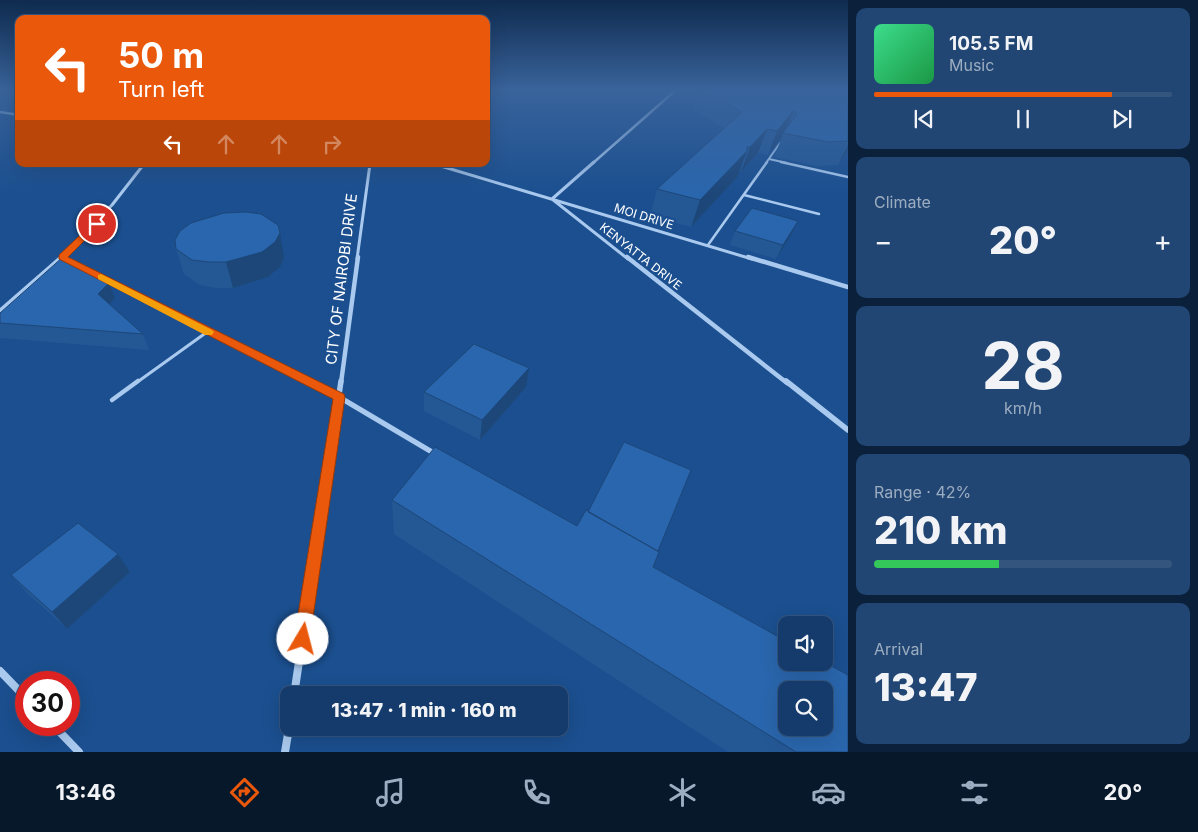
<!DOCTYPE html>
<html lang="en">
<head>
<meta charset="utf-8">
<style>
  :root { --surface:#143b6b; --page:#214673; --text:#f1f3f6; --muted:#9dadc1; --line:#33557e; --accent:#ea580c }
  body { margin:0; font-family:Inter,sans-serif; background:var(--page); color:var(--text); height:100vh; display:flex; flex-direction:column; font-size:19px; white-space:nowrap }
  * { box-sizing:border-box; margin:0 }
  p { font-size:16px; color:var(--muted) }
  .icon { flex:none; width:28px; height:28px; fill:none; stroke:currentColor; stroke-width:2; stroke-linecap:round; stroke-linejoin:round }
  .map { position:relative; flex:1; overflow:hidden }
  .sheet { display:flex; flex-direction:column; gap:8px; padding:8px; background:#0b203b; width:350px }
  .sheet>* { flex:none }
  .top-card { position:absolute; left:15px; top:15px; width:475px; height:152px; border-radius:10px; box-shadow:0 5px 20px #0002,0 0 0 1px var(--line); background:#ea580c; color:#fff; overflow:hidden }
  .controls { position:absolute; left:778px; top:616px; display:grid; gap:10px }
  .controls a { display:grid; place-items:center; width:55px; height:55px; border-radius:10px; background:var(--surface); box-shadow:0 5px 20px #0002,0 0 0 1px var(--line); font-size:25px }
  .speed { position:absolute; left:15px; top:671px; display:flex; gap:10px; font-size:25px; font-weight:700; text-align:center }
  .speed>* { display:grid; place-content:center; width:65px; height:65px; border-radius:50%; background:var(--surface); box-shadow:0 5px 20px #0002,0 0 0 1px var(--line); line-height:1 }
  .speed .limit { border:8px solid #d22; background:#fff; color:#111 }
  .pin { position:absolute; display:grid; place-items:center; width:42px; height:42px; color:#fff; margin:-21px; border:2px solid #fff; border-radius:50%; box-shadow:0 1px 5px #0007 }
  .me { position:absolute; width:55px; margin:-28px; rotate:8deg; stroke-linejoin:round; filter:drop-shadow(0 0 4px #0008) }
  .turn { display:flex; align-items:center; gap:18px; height:105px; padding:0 20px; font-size:22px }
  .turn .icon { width:65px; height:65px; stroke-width:2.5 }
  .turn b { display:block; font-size:35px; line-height:42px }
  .lanes { display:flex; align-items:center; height:48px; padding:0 20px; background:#0003; justify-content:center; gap:25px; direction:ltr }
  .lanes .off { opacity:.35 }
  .big { font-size:38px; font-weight:800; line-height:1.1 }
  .sheet .widget { flex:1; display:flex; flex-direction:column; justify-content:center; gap:8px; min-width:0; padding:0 18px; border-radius:10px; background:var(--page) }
  .sheet .dial { align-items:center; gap:0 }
  .dial b { font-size:65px; line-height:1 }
  .song { display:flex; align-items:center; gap:15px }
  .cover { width:60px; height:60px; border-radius:8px; background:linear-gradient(135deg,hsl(150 70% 55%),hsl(140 70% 35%)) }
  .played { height:5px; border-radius:2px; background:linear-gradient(90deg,var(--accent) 80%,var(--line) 80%) }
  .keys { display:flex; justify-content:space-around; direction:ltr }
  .heat { display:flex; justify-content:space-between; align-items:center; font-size:28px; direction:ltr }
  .charge { height:8px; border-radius:4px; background:linear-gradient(90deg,#34c759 42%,var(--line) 0) }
  .trip { position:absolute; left:280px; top:686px; width:288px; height:50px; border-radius:10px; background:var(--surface); box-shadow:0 5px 20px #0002,0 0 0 1px var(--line); font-weight:800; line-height:50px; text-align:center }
  .dock { display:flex; height:80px; justify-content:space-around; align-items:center; background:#08182b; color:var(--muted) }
  .dock .icon { width:35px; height:35px }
  .dock .selected { color:var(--accent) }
  .dock b { font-size:22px; color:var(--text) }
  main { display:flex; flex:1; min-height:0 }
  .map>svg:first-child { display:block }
</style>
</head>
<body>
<main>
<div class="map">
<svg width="848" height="752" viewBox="0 0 848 752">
  <rect width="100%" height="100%" fill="#1b4f8f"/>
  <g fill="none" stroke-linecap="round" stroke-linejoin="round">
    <!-- service-far3 -->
    <path stroke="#a9c9ee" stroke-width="2" d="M769 159 787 163
      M766 163 780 143"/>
    <!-- service-far2 -->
    <path stroke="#a9c9ee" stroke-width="2.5" d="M781 162 848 177
      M744 195 819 214
      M708 245 767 162"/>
    <!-- service-far1 -->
    <path stroke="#a9c9ee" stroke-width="3" d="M136 383 207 332"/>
    <!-- service -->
    <path stroke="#a9c9ee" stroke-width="4.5" d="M112 400 138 381"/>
    <!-- minor-far4 -->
    <path stroke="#a9c9ee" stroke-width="2.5" d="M0 112 19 115
      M593 163 677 89"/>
    <!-- minor-far3 -->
    <path stroke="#a9c9ee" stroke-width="3" d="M594 162 552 199 628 259
      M434 164 752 259
      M60 259 112 205 144 164
      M357 259 370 164"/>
    <!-- minor-far2 -->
    <path stroke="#a9c9ee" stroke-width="4.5" d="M627 257 787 383
      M748 257 848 287
      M83 268 311 383
      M0 311 62 257
      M341 383 358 257"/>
    <!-- minor-far1 -->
    <path stroke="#a9c9ee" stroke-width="5.5" d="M308 381 339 397 437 455
      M786 381 848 430
      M317 544 341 381"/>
    <!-- minor -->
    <path stroke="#a9c9ee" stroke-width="8" d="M0 671 26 698
      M294 695 317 542
      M53 725 79 752
      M285 752 289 728"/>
  </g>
  <!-- wall -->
  <path fill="#245895" d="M699 89H848V150L838 165 817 166 774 157 782 137 768 155 758 153 741 172H739L738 176 691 227 650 216 657 189 724 128 693 109Z
    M798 221 791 235 776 259 730 245 735 231Z
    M176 249 284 258 280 267 268 277 233 288H216L200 285 184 274Z
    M109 283 115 298 109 304 143 334 149 350 0 338V313Z
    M526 387 480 440 424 411V392Z
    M392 500 577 526 658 551 653 567 848 752H728L394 534Z
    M118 554 130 572 67 629 28 594 11 575Z"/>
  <!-- shaded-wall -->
  <path fill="#1d4779" d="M794 110 785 133H783L782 137 768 155 777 131Z
    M767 129 758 153 741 172 750 147Z
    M848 145V150L838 165Z
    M747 151 738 176 691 227 700 200Z
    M798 221 791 235 776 259 783 245Z
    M280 233 284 258 280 267 268 277 233 288 226 262Z
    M109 283 115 298 105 309 98 294Z
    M529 368 526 387 480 440 482 420Z
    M118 554 130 572 67 629 52 612Z"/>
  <!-- building -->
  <path fill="#2a66ad" stroke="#1d4779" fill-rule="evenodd" d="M700 89H848V141L828 142 783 133 797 114 794 110 777 131 767 129 750 147H747V151L700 200 657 189 742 112Z
    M752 208 798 221 783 245 735 231Z
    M246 212 261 214 278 225 280 233 275 242 262 252 226 262H209L192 260 176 249 175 240 180 231 191 223 224 213Z
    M64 256 109 283 98 294 143 334 0 323V313Z
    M474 344 529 368 482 420 424 392Z
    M624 442 691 470 658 551 588 512Z
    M435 447 577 526 586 510 659 552 653 567 786 641V662H824L848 675V752H796L392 500ZM786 690H824V728H786Z
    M78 523 118 554 52 612 11 575Z"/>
  <!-- sky -->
  <linearGradient id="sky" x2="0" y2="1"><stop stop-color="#0f2b4f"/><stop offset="0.46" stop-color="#39639b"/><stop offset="1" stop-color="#39639b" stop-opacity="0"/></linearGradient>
  <rect width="848" height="194" fill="url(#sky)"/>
  <!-- route -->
  <path fill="#ea580c" stroke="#983908" d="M94 222 101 224 68 257 344 394 345 397 309 645 303 648 297 645 294 639 333 399 59 259V255Z"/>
  <!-- slow -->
  <path fill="#f59e0b" d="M101 274 212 330 214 332 212 335H205L98 279V275Z"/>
  <g text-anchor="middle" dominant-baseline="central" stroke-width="5" stroke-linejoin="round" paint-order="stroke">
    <!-- far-street labels -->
    <g font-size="12" fill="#fff" stroke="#1b4f8f">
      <text transform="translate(644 216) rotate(17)">MOI DRIVE</text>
      <text transform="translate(641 256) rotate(38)">KENYATTA DRIVE</text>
    </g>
    <!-- street labels -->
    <g font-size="15" fill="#fff" stroke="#1b4f8f">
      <text transform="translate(341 279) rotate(-83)">CITY OF NAIROBI DRIVE</text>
    </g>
  </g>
</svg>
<div class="controls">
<a><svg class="icon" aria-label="sound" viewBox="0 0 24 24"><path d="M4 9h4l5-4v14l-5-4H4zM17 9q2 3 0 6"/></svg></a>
<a><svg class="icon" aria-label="search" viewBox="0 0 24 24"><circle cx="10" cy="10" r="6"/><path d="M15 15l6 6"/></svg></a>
</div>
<div class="speed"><div class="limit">30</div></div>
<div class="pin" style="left:97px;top:224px;background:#d93025"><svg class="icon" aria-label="arrive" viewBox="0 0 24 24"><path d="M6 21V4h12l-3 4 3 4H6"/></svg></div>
<svg class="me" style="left:303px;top:639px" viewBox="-20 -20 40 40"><circle r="19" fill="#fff"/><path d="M0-13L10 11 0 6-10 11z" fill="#ea580c"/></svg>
<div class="trip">13:47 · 1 min · 160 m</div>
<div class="top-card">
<div class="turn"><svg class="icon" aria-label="left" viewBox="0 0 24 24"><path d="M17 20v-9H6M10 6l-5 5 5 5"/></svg><div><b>50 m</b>Turn left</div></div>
<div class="lanes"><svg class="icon" aria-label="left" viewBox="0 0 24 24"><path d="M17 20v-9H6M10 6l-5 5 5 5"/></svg><svg class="icon off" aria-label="ahead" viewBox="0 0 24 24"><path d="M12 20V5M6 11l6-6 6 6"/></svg><svg class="icon off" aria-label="ahead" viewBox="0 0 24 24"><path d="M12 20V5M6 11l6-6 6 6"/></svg><svg class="icon off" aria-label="right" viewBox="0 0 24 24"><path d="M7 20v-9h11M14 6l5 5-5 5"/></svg></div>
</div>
</div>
<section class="sheet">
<div class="widget">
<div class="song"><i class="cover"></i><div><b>105.5 FM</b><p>Music</p></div></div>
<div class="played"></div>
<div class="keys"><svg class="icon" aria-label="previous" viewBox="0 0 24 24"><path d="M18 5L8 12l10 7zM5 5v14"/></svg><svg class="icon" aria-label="pause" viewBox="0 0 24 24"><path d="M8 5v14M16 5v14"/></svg><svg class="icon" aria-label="next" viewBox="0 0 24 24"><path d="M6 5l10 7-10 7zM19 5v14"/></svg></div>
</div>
<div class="widget"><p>Climate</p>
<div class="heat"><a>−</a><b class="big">20°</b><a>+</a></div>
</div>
<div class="widget dial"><b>28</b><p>km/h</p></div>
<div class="widget"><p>Range · 42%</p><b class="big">210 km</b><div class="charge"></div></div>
<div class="widget"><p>Arrival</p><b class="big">13:47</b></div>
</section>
</main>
<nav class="dock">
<b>13:46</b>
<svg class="icon selected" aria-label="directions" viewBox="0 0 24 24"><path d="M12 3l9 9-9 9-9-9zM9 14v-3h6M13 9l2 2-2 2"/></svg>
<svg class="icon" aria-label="music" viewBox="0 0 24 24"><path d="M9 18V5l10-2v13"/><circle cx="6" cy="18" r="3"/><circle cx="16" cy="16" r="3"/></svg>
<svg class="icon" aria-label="phone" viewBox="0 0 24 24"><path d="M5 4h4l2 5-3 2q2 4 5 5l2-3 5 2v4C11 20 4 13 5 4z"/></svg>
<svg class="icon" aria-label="climate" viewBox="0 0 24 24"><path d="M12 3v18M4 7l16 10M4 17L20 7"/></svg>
<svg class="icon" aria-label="car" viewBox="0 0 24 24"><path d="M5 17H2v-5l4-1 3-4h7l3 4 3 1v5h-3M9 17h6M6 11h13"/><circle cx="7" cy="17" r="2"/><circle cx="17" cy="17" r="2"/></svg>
<svg class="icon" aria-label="filters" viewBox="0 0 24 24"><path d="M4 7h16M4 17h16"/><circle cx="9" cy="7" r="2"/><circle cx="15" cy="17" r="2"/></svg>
<b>20°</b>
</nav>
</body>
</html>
